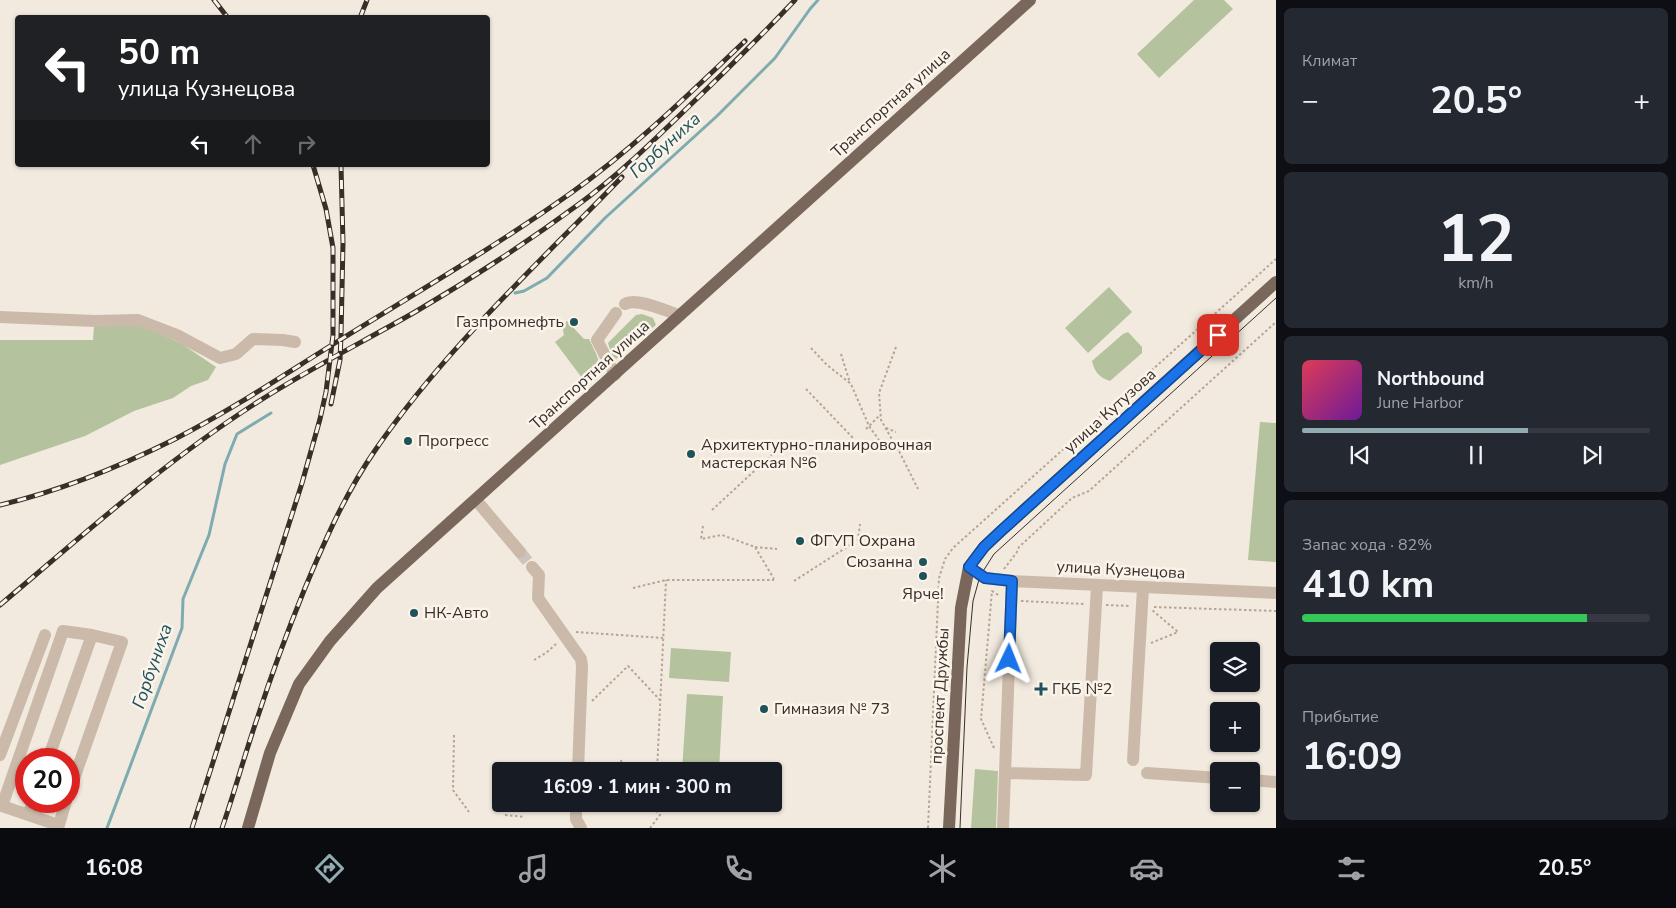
<!DOCTYPE html>
<html lang="ru">
<head>
<meta charset="utf-8">
<style>
  :root { --surface:#171b24; --page:#242831; --text:#f1f3f6; --muted:#9ea1a6; --line:#363941; --accent:#92abb0 }
  body { margin:0; font-family:"Nunito Sans",sans-serif; background:var(--page); color:var(--text); height:100vh; display:flex; flex-direction:column; font-size:19px; white-space:nowrap }
  * { box-sizing:border-box; margin:0 }
  p { font-size:16px; color:var(--muted) }
  .icon { flex:none; width:28px; height:28px; fill:none; stroke:currentColor; stroke-width:2; stroke-linecap:round; stroke-linejoin:round }
  .map { position:relative; flex:1; overflow:hidden }
  .side { display:flex; flex-direction:column; gap:8px; padding:8px; background:#0d0f14; width:400px }
  .side>* { flex:none }
  .hud { position:absolute; left:15px; top:15px; width:475px; height:152px; border-radius:5px; box-shadow:0 1px 4px #0004; background:#202124; color:#fff; overflow:hidden }
  .fabs { position:absolute; left:1210px; top:642px; display:grid; gap:10px }
  .fabs a { display:grid; place-items:center; width:50px; height:50px; border-radius:5px; background:var(--surface); box-shadow:0 1px 4px #0004; font-size:25px }
  .speed { position:absolute; left:15px; top:748px; display:flex; gap:10px; font-size:25px; font-weight:700; text-align:center }
  .speed>* { display:grid; place-content:center; width:65px; height:65px; border-radius:50%; background:var(--surface); box-shadow:0 1px 4px #0004; line-height:1 }
  .speed .limit { border:8px solid #d22; background:#fff; color:#111 }
  .pin { position:absolute; display:grid; place-items:center; width:42px; height:42px; color:#fff; margin:-21px; border-radius:10px; box-shadow:0 2px 8px #0006 }
  .me { position:absolute; width:55px; margin:-28px; rotate:2deg; stroke-linejoin:round; filter:drop-shadow(0 0 4px #0008) }
  .turn { display:flex; align-items:center; gap:18px; height:105px; padding:0 20px; font-size:22px }
  .turn .icon { width:65px; height:65px; stroke-width:2.5 }
  .turn b { display:block; font-size:35px; line-height:42px }
  .lanes { display:flex; align-items:center; height:48px; padding:0 20px; background:#0003; justify-content:center; gap:25px; direction:ltr }
  .lanes .off { opacity:.35 }
  .big { font-size:38px; font-weight:700; line-height:1.1 }
  .side .tile { flex:1; display:flex; flex-direction:column; justify-content:center; gap:8px; min-width:0; padding:0 18px; border-radius:8px; background:var(--page) }
  .side .dial { align-items:center; gap:0 }
  .dial b { font-size:65px; line-height:1 }
  .song { display:flex; align-items:center; gap:15px }
  .cover { width:60px; height:60px; border-radius:8px; background:linear-gradient(135deg,hsl(350 70% 55%),hsl(280 70% 35%)) }
  .played { height:5px; border-radius:2px; background:linear-gradient(90deg,var(--accent) 65%,var(--line) 65%) }
  .keys { display:flex; justify-content:space-around; direction:ltr }
  .heat { display:flex; justify-content:space-between; align-items:center; font-size:28px; direction:ltr }
  .charge { height:8px; border-radius:4px; background:linear-gradient(90deg,#34c759 82%,var(--line) 0) }
  .trip { position:absolute; left:492px; top:762px; width:290px; height:50px; border-radius:5px; background:var(--surface); box-shadow:0 1px 4px #0004; font-weight:700; line-height:50px; text-align:center }
  .dock { display:flex; height:80px; justify-content:space-around; align-items:center; background:#090b0e; color:var(--muted) }
  .dock .icon { width:35px; height:35px }
  .dock .active { color:var(--accent) }
  .dock b { font-size:22px; color:var(--text) }
  main { display:flex; flex:1; min-height:0 }
  .map>svg:first-child { display:block }
</style>
</head>
<body>
<main>
<div class="map">
<svg width="1276" height="828" viewBox="0 0 1276 828">
  <rect width="100%" height="100%" fill="#f2eade"/>
  <!-- green -->
  <path fill="#b4c29e" d="M1194 0H1224L1233 9 1159 78 1137 54Z
    M1109 287 1132 312 1088 353 1065 328Z
    M642 314 653 318 656 325 616 359 612 355 608 343 636 315Z
    M567 321 584 339H589C595 352 605 366 596 380L588 381 582 378 555 342 564 335 562 325Z
    M138 324 182 344 216 367 208 380 191 386 173 398 134 411 85 436 0 465V340H93L94 325Z
    M1128 332 1142 347V353L1110 381C1099 377 1095 373 1092 361L1123 334Z
    M1260 422 1276 423V562L1248 560Z
    M671 648 731 652 729 682 669 678Z
    M687 694 723 696 719 771H682Z
    M975 769 998 771 996 828H971Z"/>
  <g fill="none" stroke-linecap="round" stroke-linejoin="round">
    <!-- stream -->
    <path stroke="#7dabaf" stroke-width="3" d="M515 293 524 291 547 278 605 218 717 116 775 58 810 9 818 0
      M107 828 182 628 183 599 209 535 225 464 237 434 271 413"/>
    <!-- minor-tunnel -->
    <path stroke="#cdc5ba" stroke-width="12" stroke-dasharray="12 6" stroke-linecap="butt" d="M520 552 532 567"/>
    <!-- path -->
    <path stroke="#b7a494" stroke-width="2" stroke-dasharray="2.5 2.5" stroke-linecap="butt" d="M896 347 879 393 881 420 898 450
      M811 348 827 365 851 384 869 426 879 440 899 451 918 489
      M841 354 850 383
      M806 389 854 439
      M886 428 896 432
      M866 429 880 415
      M712 510 776 451
      M703 526 701 539 722 535 755 547 774 579
      M755 547 777 549
      M1004 569 1017 552 1019 547 1072 498 1089 491 1276 322
      M794 581 858 540 860 524
      M633 588 666 580H774
      M1021 601 1084 604
      M1106 605 1131 606
      M1154 607 1276 611
      M576 632 663 638
      M1151 643 1178 632 1152 610
      M534 660 546 653 556 644
      M592 701 628 666 660 700
      M454 735 453 790 469 812
      M994 748 981 719 992 591 1000 596
      M621 760 623 771
      M657 771 666 580
      M657 804 659 813
      M505 815 525 817
      M650 828 660 815 650 804
      M928 828 939 578 945 559 953 548 1276 259"/>
    <!-- minor -->
    <path stroke="#cbbaaa" stroke-width="12" d="M625 304C637 297 666 311 679 315
      M0 317 95 321 138 320 177 335 220 358 236 354 253 339 283 340 295 342
      M615 375 597 340 616 313
      M476 500 520 552
      M532 567 539 575 538 598 581 659 582 666 578 771
      M969 567 985 578 1012 581 1276 593
      M0 755 45 635
      M48 759 92 635 122 642 69 793
      M1133 760 1143 588
      M1006 773 1086 775 1097 586
      M1147 773 1219 778
      M1251 780 1276 782
      M576 804V819L581 828
      M29 814 33 801
      M58 825 2 806 63 631 92 635
      M58 828 66 801
      M1003 828 1012 581"/>
    <!-- major -->
    <path stroke="#7a675b" stroke-width="12" d="M248 828 270 753 299 684 330 641 377 588 1030 0
      M949 828 961 608 969 567 984 547 1001 531 1276 282"/>
    <!-- tram -->
    <path stroke="#382f29" stroke-width="1" d="M960 828 967 667 973 601 980 576 994 554 1276 298"/>
    <defs>
      <path id="rail" d="M214 0 228 18
        M360 18 367 0
        M331 404 340 360 341 335 343 243 341 165
        M0 505C60 491 119 467 175 439 230 411 282 376 335 343 414 294 495 247 571 193 634 148 689 94 745 41
        M0 605C82 536 163 463 253 405 305 371 361 343 415 312 471 279 526 243 579 204 616 177 648 146 681 114 720 77 758 39 795 0
        M192 828 302 483 320 419 326 392 333 335V248L326 209 313 165
        M222 828C235 791 245 753 258 716 272 673 288 630 305 588 325 540 346 492 376 449 446 348 537 265 622 177"/>
    </defs>
    <!-- rail casing -->
    <use href="#rail" stroke="#382f29" stroke-width="5"/>
    <!-- rail -->
    <use href="#rail" stroke="#faf4eb" stroke-width="3" stroke-dasharray="9" stroke-linecap="butt"/>
  </g>
  <g fill="none" stroke-linecap="round" stroke-linejoin="round">
    <defs>
      <path id="route" d="M1009 659 1012 581 985 578 969 567 984 547 1001 531 1218 335"/>
    </defs>
    <!-- route casing -->
    <use href="#route" stroke="#114b97" stroke-width="12"/>
    <!-- route -->
    <use href="#route" stroke="#1a73e8" stroke-width="9"/>
  </g>
  <!-- markers -->
  <g fill="#1f535a" stroke="#faf4eb" stroke-width="2">
    <circle cx="574" cy="322" r="5"/>
    <circle cx="408" cy="441" r="5"/>
    <circle cx="691" cy="454" r="5"/>
    <circle cx="800" cy="541" r="5"/>
    <circle cx="923" cy="562" r="5"/>
    <circle cx="923" cy="576" r="5"/>
    <circle cx="414" cy="613" r="5"/>
    <path d="M1038.5 681.5h5v5h5v5h-5v5h-5v-5h-5v-5h5z"/>
    <circle cx="764" cy="709" r="5"/>
  </g>
  <g text-anchor="middle" dominant-baseline="central" stroke-width="5" stroke-linejoin="round" paint-order="stroke">
    <!-- street labels -->
    <g font-size="16" fill="#382f29" stroke="#faf4eb">
      <text transform="translate(891 103) rotate(-42)">Транспортная улица</text>
      <text transform="translate(590 375) rotate(-42)">Транспортная улица</text>
      <text transform="translate(1110 411) rotate(-42)">улица Кутузова</text>
      <text transform="translate(1121 570) rotate(3)">улица Кузнецова</text>
      <text transform="translate(940 696) rotate(-87)">проспект Дружбы</text>
    </g>
    <!-- poi labels -->
    <g font-size="16" fill="#382f29" stroke="#faf4eb" text-anchor="start">
      <text x="564" y="322" text-anchor="end">Газпромнефть</text>
      <text x="418" y="441">Прогресс</text>
      <text x="701" y="445">Архитектурно-планировочная<tspan x="701" dy="18">мастерская №6</tspan></text>
      <text x="810" y="541">ФГУП Охрана</text>
      <text x="913" y="562" text-anchor="end">Сюзанна</text>
      <text x="923" y="594" text-anchor="middle">Ярче!</text>
      <text x="424" y="613">НК-Авто</text>
      <text x="1052" y="689">ГКБ №2</text>
      <text x="774" y="709">Гимназия № 73</text>
    </g>
    <!-- water labels -->
    <g font-size="18" font-style="italic" fill="#1f535a" stroke="#faf4eb">
      <text transform="translate(665 145) rotate(-42)">Горбуниха</text>
      <text transform="translate(152 666) rotate(-71)">Горбуниха</text>
    </g>
  </g>
</svg>
<div class="fabs">
<a><svg class="icon" aria-label="layers" viewBox="0 0 24 24"><path d="M12 4l9 5-9 5-9-5zM3 14l9 5 9-5"/></svg></a>
<a>+</a>
<a>−</a>
</div>
<div class="speed"><div class="limit">20</div></div>
<div class="pin" style="left:1218px;top:335px;background:#d93025"><svg class="icon" aria-label="arrive" viewBox="0 0 24 24"><path d="M6 21V4h12l-3 4 3 4H6"/></svg></div>
<svg class="me" style="left:1009px;top:659px" viewBox="-20 -20 40 40"><path d="M0-17L14 15 0 8-14 15z" fill="#1a73e8" stroke="#fff" stroke-width="4"/></svg>
<div class="trip">16:09 · 1 мин · 300 m</div>
<div class="hud">
<div class="turn"><svg class="icon" aria-label="left" viewBox="0 0 24 24"><path d="M17 20v-9H6M10 6l-5 5 5 5"/></svg><div><b>50 m</b>улица Кузнецова</div></div>
<div class="lanes"><svg class="icon" aria-label="left" viewBox="0 0 24 24"><path d="M17 20v-9H6M10 6l-5 5 5 5"/></svg><svg class="icon off" aria-label="ahead" viewBox="0 0 24 24"><path d="M12 20V5M6 11l6-6 6 6"/></svg><svg class="icon off" aria-label="right" viewBox="0 0 24 24"><path d="M7 20v-9h11M14 6l5 5-5 5"/></svg></div>
</div>
</div>
<section class="side">
<div class="tile"><p>Климат</p>
<div class="heat"><a>−</a><b class="big">20.5°</b><a>+</a></div>
</div>
<div class="tile dial"><b>12</b><p>km/h</p></div>
<div class="tile">
<div class="song"><i class="cover"></i><div><b>Northbound</b><p>June Harbor</p></div></div>
<div class="played"></div>
<div class="keys"><svg class="icon" aria-label="previous" viewBox="0 0 24 24"><path d="M18 5L8 12l10 7zM5 5v14"/></svg><svg class="icon" aria-label="pause" viewBox="0 0 24 24"><path d="M8 5v14M16 5v14"/></svg><svg class="icon" aria-label="next" viewBox="0 0 24 24"><path d="M6 5l10 7-10 7zM19 5v14"/></svg></div>
</div>
<div class="tile"><p>Запас хода · 82%</p><b class="big">410 km</b><div class="charge"></div></div>
<div class="tile"><p>Прибытие</p><b class="big">16:09</b></div>
</section>
</main>
<nav class="dock">
<b>16:08</b>
<svg class="icon active" aria-label="directions" viewBox="0 0 24 24"><path d="M12 3l9 9-9 9-9-9zM9 14v-3h6M13 9l2 2-2 2"/></svg>
<svg class="icon" aria-label="music" viewBox="0 0 24 24"><path d="M9 18V5l10-2v13"/><circle cx="6" cy="18" r="3"/><circle cx="16" cy="16" r="3"/></svg>
<svg class="icon" aria-label="phone" viewBox="0 0 24 24"><path d="M5 4h4l2 5-3 2q2 4 5 5l2-3 5 2v4C11 20 4 13 5 4z"/></svg>
<svg class="icon" aria-label="climate" viewBox="0 0 24 24"><path d="M12 3v18M4 7l16 10M4 17L20 7"/></svg>
<svg class="icon" aria-label="car" viewBox="0 0 24 24"><path d="M5 17H2v-5l4-1 3-4h7l3 4 3 1v5h-3M9 17h6M6 11h13"/><circle cx="7" cy="17" r="2"/><circle cx="17" cy="17" r="2"/></svg>
<svg class="icon" aria-label="filters" viewBox="0 0 24 24"><path d="M4 7h16M4 17h16"/><circle cx="9" cy="7" r="2"/><circle cx="15" cy="17" r="2"/></svg>
<b>20.5°</b>
</nav>
</body>
</html>
